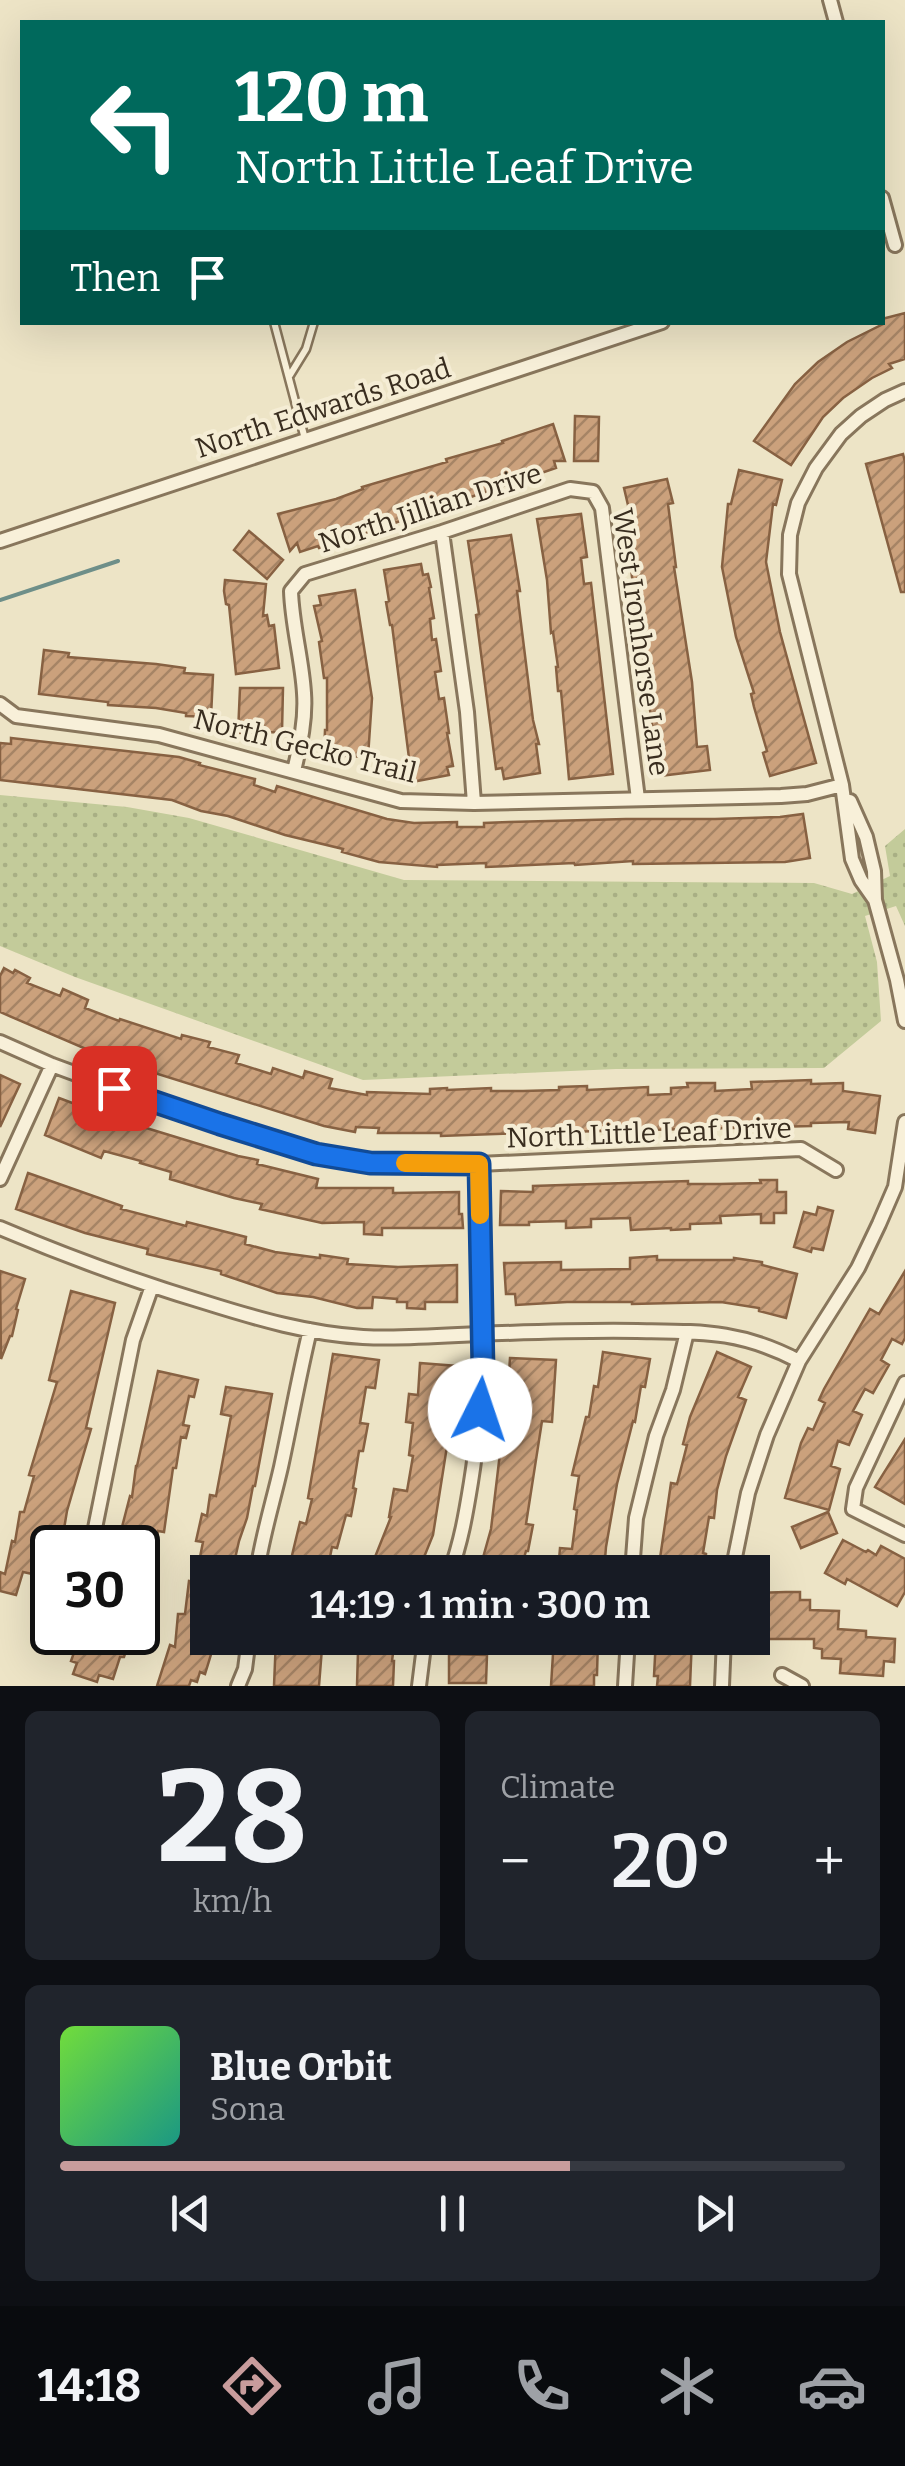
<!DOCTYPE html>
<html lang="en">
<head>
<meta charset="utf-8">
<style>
  :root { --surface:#171b24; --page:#20242c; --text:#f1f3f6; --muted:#9ea1a6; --line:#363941; --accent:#c89c9c }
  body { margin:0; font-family:Bitter,serif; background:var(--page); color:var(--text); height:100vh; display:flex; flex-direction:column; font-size:38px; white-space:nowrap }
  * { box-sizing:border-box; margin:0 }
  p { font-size:32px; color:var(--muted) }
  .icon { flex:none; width:55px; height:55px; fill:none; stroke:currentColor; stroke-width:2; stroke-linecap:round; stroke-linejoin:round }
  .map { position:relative; height:1686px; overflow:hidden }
  .details { display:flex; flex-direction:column; gap:25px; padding:25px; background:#0d0f14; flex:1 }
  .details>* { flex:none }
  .guide { position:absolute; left:20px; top:20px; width:865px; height:305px; border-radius:0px; box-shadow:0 10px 40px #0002; background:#00695c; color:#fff; overflow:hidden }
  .speed { position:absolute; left:30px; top:1525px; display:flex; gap:20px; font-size:50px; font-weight:700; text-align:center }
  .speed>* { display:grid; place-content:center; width:130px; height:130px; border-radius:50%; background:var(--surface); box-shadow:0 10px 40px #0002; line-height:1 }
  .speed .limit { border:5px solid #111; border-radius:15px; background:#fff; color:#111 }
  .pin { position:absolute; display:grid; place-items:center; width:85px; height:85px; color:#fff; margin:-42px; border-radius:20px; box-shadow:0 5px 15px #0006 }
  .me { position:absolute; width:110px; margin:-55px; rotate:4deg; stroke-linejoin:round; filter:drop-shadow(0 0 8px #0008) }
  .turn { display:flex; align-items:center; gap:35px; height:210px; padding:0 50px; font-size:45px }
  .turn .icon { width:130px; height:130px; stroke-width:2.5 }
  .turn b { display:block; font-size:70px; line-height:85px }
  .then { display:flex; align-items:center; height:95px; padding:0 50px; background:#0003; gap:20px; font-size:38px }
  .big { font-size:75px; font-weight:600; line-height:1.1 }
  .details .tile { flex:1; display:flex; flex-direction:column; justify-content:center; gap:15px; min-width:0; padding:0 35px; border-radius:15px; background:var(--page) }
  .details .dial { align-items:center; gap:0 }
  .dial b { font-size:130px; line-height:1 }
  .song { display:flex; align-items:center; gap:30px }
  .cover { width:120px; height:120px; border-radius:15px; background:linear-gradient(135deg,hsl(100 70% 55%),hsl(170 70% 35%)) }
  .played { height:10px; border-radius:5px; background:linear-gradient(90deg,var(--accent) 65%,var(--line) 65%) }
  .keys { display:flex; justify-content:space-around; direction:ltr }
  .heat { display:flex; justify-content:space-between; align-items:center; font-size:55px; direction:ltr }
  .details .tiles { flex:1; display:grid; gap:25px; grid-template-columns:1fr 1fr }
  .tile:last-child { grid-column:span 2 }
  .trip { position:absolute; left:190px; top:1555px; width:580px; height:100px; border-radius:0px; background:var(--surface); box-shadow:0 10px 40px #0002; font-weight:600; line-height:100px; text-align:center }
  .tabs { display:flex; height:160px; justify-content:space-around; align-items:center; background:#090b0e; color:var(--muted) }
  .tabs .icon { width:70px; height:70px }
  .tabs .current { color:var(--accent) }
  .tabs b { font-size:45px; color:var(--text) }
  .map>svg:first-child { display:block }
</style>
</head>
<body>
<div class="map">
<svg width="905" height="1686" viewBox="0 0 905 1686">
  <defs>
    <pattern id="grass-dots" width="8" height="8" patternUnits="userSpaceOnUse" patternTransform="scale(2.5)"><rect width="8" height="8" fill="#c3cb9a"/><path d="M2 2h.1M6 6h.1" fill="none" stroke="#a8af84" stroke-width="1.8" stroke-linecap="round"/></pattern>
    <pattern id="building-hatch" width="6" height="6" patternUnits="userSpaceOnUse" patternTransform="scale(2.5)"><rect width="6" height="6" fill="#cba17c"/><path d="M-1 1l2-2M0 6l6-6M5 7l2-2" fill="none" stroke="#a68465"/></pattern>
  </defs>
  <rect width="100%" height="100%" fill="#ede4c6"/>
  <!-- grass -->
  <path fill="url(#grass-dots)" d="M0 795 127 807 189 818 404 880 814 883 852 894 890 876 885 846 905 829V926L896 906 865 916 877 962 881 1021 824 1068 616 1069 363 1080 75 977 0 946Z"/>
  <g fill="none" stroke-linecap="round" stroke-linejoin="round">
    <!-- stream -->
    <path stroke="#6e8f89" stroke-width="4" d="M0 600 118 561"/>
  </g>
  <!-- building -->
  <path fill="url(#building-hatch)" stroke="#876142" stroke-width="2.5" d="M905 313V359L889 364 892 368 872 378 843 398 823 417 791 465 754 441 795 384 818 362 847 342 883 324 882 319Z
    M575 416 599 417 598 461H574Z
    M553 424 565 461H554L556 468 371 531 357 536 355 531 332 538 334 544 319 548 318 546 300 552 297 543 290 551 278 514 336 499 363 489 362 487 447 462 446 459 503 443 502 441Z
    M903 454 905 462V592H901L866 464Z
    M739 470 782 480 776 505 773 504 766 562 780 632 816 763 770 776 763 753 767 751 754 707 751 694 754 693 736 637 722 567 728 504H731Z
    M667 479 673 503 668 504 676 567H674L692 682 697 747 707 746 710 770 659 776 637 614 644 613 640 591H635L632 577 626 519 631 518 624 488Z
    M581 514 587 557 581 558 584 584 591 583 613 774 569 779 561 691H558L556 667H558L553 632 551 633 547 580 537 519Z
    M249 531 283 560 267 579 234 550Z
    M511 535 520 591H517L533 720 539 744H536L540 773 504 779 502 768 496 769 476 615 479 614 468 541Z
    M421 564 423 575 428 574 431 587 429 588 434 618 430 619 432 640 436 639 441 671 435 672 439 699 444 698 449 733H447L453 766 447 767 449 775 412 782 407 758H409L392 625H390L386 602 389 601 384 570Z
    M225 580 266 584 263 616 267 615 269 626 274 625 279 668 236 674 229 605 226 604 224 591Z
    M355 590 372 698 368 757 324 755 325 730H327V678H324L319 642 322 641 314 606 321 605 319 596Z
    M44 650 69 653 68 657 156 664 185 668 184 673 213 675 211 717 186 716V713L156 708 108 705V702L39 694Z
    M240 688H283L282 732 238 733Z
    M11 738 179 757 200 763 199 765 255 779 254 785 275 792 277 786 387 819 414 823 457 822V827H484V823L509 822 626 819H715L780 817 803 814 810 858 785 862 633 864V861L575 865 574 863 486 867V863L437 865V867L379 862 342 852 343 849 285 835 228 816 201 811 172 800 0 780V743L11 744Z
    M4 968 13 973 15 970 30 978 27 983 60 996 63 989 88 1000 85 1008 119 1021 120 1019 181 1039 182 1035 210 1042 208 1047 239 1055 236 1063 271 1074 273 1068 303 1078 305 1071 332 1079 329 1088 367 1095V1092L430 1094V1089L447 1088V1090L491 1088V1091H523L559 1090V1087L587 1086V1090L648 1087V1095L671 1094V1088L688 1087 687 1083H715V1091L752 1089 751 1082 811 1080V1084L843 1083V1091L880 1096 875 1133 848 1129 849 1122 811 1123V1126L561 1132V1129L523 1130V1133L441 1136V1133H378L379 1128 356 1127 355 1132 324 1126 107 1058 0 1012V976Z
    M0 1075 20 1084 0 1127Z
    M59 1098 107 1116 238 1156 258 1160 257 1164 318 1179 316 1188H393V1193L459 1192V1214H462L463 1228H382V1235L364 1234V1222L322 1223 260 1209 262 1204 234 1198 170 1179 171 1172 140 1163 141 1161 104 1151 101 1158 45 1135Z
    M28 1173 122 1206 121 1209 186 1226 187 1222 246 1237 245 1244 275 1252 320 1258V1255L348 1259 347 1264 398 1267 457 1265V1302H425V1309L407 1308V1302H397V1299L373 1297 372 1308H357L313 1297 277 1293 221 1274V1271L147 1254 148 1249 85 1233 16 1209Z
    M760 1180H777V1192H786V1213H774V1223H761V1214L720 1216 721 1223 690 1224V1229L671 1230V1228L631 1230 630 1218 591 1219V1227L566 1228V1221L529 1222V1225H500L501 1191 533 1192V1186L688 1181V1184H720L761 1183Z
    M818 1207 833 1211 823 1250 812 1248 811 1252 794 1247 804 1212 816 1215Z
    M657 1256V1260H734V1258L762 1262V1265L797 1274 786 1318 759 1311V1308L721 1302 632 1304V1302H567L516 1305 515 1294H506L504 1263 561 1262V1270L630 1269V1258Z
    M0 1271 25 1279 16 1309 18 1310 12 1336H10L1 1359Z
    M905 1271V1338L902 1344 892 1339 881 1360 889 1365 873 1393 865 1389 853 1411 862 1415 849 1445 838 1441 831 1466 840 1469 829 1510 785 1498 801 1443 808 1428 813 1430 825 1403 819 1400 824 1389 870 1309 879 1314Z
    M71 1291 115 1303 86 1428 91 1429 67 1511 61 1547 52 1545 51 1578 23 1572 16 1595 0 1591V1572L5 1574 12 1541 15 1542 20 1512H24L34 1476 29 1475 57 1382 49 1380Z
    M603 1352 650 1359 645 1387 641 1386 635 1422 633 1421 617 1484 606 1547 604 1572H558L560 1548 572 1549 577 1510 574 1509 579 1476 572 1475 586 1417H589L594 1386 598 1387Z
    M717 1352 751 1367 738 1397 746 1400 726 1456 717 1490 714 1518 709 1517 703 1553 706 1554 705 1572H658L671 1483 677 1484 687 1445 683 1444 690 1417Z
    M333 1354 379 1360 375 1388 366 1387 360 1423 368 1424 363 1451H359L353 1488 356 1489 351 1516 346 1515 337 1548 332 1547 327 1572H288L300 1522 306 1524 312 1499 308 1498Z
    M510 1358 556 1360 552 1422 542 1421 526 1524 533 1525 528 1551H526L520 1572H479L491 1529 500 1453 503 1454 508 1417H506Z
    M420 1363 457 1366 452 1427H450L433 1535 418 1572H369L391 1517H389L394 1489 407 1491 413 1456 409 1455 413 1423 406 1422 409 1394 418 1395Z
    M158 1371 198 1380 194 1397 189 1396 183 1425 189 1426 186 1438 181 1437 176 1468H173L164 1532 158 1531 151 1567 158 1568 152 1596 138 1592V1548H116L120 1527H122L130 1496 132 1497 136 1466H137Z
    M226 1387 272 1394 255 1486H253L247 1518 239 1541 232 1572H208V1638H216L205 1674 200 1672 197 1682 191 1680 189 1686H157L170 1645 175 1647 178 1614H185L189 1581 195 1582 203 1542 196 1541 202 1514 207 1516 210 1495 216 1496 231 1416 221 1414Z
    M905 1439V1504L875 1487Z
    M828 1512 837 1533 801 1548 792 1527Z
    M843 1540 866 1552 868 1550 876 1555 881 1546 905 1559V1592L897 1606 847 1579 845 1584 825 1573Z
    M786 1592H800V1600H810V1610L839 1611 838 1629 866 1631V1637L895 1639 894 1662 884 1661 883 1676 840 1673 841 1659 822 1658V1649L814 1648V1639H766V1628H757V1593Z
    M84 1632H132L124 1657H120L113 1679 99 1675 97 1682 73 1674 77 1663 71 1661 76 1647 79 1648Z
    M276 1638H316L315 1648H322L319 1686H274Z
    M356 1638H395L392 1661H394L393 1686H357L358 1651H354Z
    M554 1638H598L597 1675H594V1686H551Z
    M656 1638H692L690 1686H657L658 1676H654Z
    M449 1654 487 1655 486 1683H449Z"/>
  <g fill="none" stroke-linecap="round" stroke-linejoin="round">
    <defs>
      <path id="lane" d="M274 322 305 439
        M290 375 306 349 314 322"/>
      <path id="street" d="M830 0 836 22
        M882 198 895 245
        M442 532 467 712 474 803
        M0 541 662 322
        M0 704 16 716 159 735 401 801 474 803 781 796 807 794 842 785
        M294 771C300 745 306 720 304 693 302 659 292 625 291 591L305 574 442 532 570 489 593 492 602 508 638 799
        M850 801 866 837 874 871 875 900 897 980 905 1021
        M875 900 861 880 852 859 842 785 789 574 790 535 798 503 816 468 841 434 861 416 885 400 905 391
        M0 1042 52 1065 166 1107 316 1154 370 1163 479 1164 801 1149 836 1170
        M0 1179 52 1065
        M0 1228C68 1257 137 1282 207 1303 258 1319 310 1334 363 1337 401 1339 439 1336 477 1334 530 1332 584 1330 637 1331 701 1332 740 1330 799 1361
        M905 1383 856 1488 853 1509 905 1535
        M91 1548 133 1340 152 1286
        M257 1572C262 1537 273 1502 281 1467 291 1421 299 1375 310 1330
        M450 1572C461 1543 466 1513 471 1482 488 1377 481 1270 479 1164
        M632 1572 636 1518 656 1436 673 1390 687 1332
        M732 1572 748 1493 767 1435 799 1361 858 1268 879 1224 895 1187 905 1122
        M41 1637 52 1623
        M782 1675 802 1686
        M238 1686 245 1669 249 1638
        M419 1686 425 1638
        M625 1686 628 1638
        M722 1686 724 1638"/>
    </defs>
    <!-- lane casing -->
    <use href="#lane" stroke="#88765c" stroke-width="11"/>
    <!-- street casing -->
    <use href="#street" stroke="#88765c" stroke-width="18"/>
    <!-- lane -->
    <use href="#lane" stroke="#f8f0d9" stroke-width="6"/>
    <!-- street -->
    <use href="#street" stroke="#f8f0d9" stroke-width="12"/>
  </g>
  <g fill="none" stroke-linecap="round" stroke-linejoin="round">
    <defs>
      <path id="route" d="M114 1088 220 1124 316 1154 370 1163 479 1164 483 1371 480 1410"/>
    </defs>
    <!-- route casing -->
    <use href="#route" stroke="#114b97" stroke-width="25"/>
    <!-- route -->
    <use href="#route" stroke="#1a73e8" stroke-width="18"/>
    <!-- slow -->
    <path stroke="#f59e0b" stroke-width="18" d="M405 1163 479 1164 480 1215"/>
  </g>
  <g text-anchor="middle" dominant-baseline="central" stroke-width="8" stroke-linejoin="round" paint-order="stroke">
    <!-- street labels -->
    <g font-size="28" fill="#392d1f" stroke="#f5edd5">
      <text transform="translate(323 408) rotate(-18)">North Edwards Road</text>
      <text transform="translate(430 508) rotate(-18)">North Jillian Drive</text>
      <text transform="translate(641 642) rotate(82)">West Ironhorse Lane</text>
      <text transform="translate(305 746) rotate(14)">North Gecko Trail</text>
      <text transform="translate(649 1133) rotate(-2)">North Little Leaf Drive</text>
    </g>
  </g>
</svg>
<div class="speed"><div class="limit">30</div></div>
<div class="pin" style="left:114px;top:1088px;background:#d93025"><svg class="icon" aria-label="arrive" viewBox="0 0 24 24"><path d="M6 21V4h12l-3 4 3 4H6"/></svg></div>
<svg class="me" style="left:480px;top:1410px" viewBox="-20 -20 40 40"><circle r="19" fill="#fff"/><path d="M0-13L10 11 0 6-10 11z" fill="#1a73e8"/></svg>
<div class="trip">14:19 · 1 min · 300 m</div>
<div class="guide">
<div class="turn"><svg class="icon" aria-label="left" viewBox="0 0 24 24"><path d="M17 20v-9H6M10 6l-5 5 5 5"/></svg><div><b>120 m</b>North Little Leaf Drive</div></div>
<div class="then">Then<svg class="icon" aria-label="arrive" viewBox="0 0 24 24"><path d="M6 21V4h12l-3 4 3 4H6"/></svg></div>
</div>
</div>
<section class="details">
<div class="tiles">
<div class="tile dial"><b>28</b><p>km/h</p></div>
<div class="tile"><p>Climate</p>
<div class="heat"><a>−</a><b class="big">20°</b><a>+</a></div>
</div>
<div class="tile">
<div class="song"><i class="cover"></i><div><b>Blue Orbit</b><p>Sona</p></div></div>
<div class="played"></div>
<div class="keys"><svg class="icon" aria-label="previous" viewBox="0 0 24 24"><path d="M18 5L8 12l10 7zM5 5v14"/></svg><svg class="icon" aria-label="pause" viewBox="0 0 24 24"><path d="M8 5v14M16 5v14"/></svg><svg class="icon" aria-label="next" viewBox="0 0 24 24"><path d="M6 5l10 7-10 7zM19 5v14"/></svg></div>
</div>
</div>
</section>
<nav class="tabs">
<b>14:18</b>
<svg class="icon current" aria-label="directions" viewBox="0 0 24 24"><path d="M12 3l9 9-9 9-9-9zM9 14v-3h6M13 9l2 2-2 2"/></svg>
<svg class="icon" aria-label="music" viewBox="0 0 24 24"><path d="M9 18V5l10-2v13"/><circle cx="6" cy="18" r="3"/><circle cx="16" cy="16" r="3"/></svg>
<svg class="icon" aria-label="phone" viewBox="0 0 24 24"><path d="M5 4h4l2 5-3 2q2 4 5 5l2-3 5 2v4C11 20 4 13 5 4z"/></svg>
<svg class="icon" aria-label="climate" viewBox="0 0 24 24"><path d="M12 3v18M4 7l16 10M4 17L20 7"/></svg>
<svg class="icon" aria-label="car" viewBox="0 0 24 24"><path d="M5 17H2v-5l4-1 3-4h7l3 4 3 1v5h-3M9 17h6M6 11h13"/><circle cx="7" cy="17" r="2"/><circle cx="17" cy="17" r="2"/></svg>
</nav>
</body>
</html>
